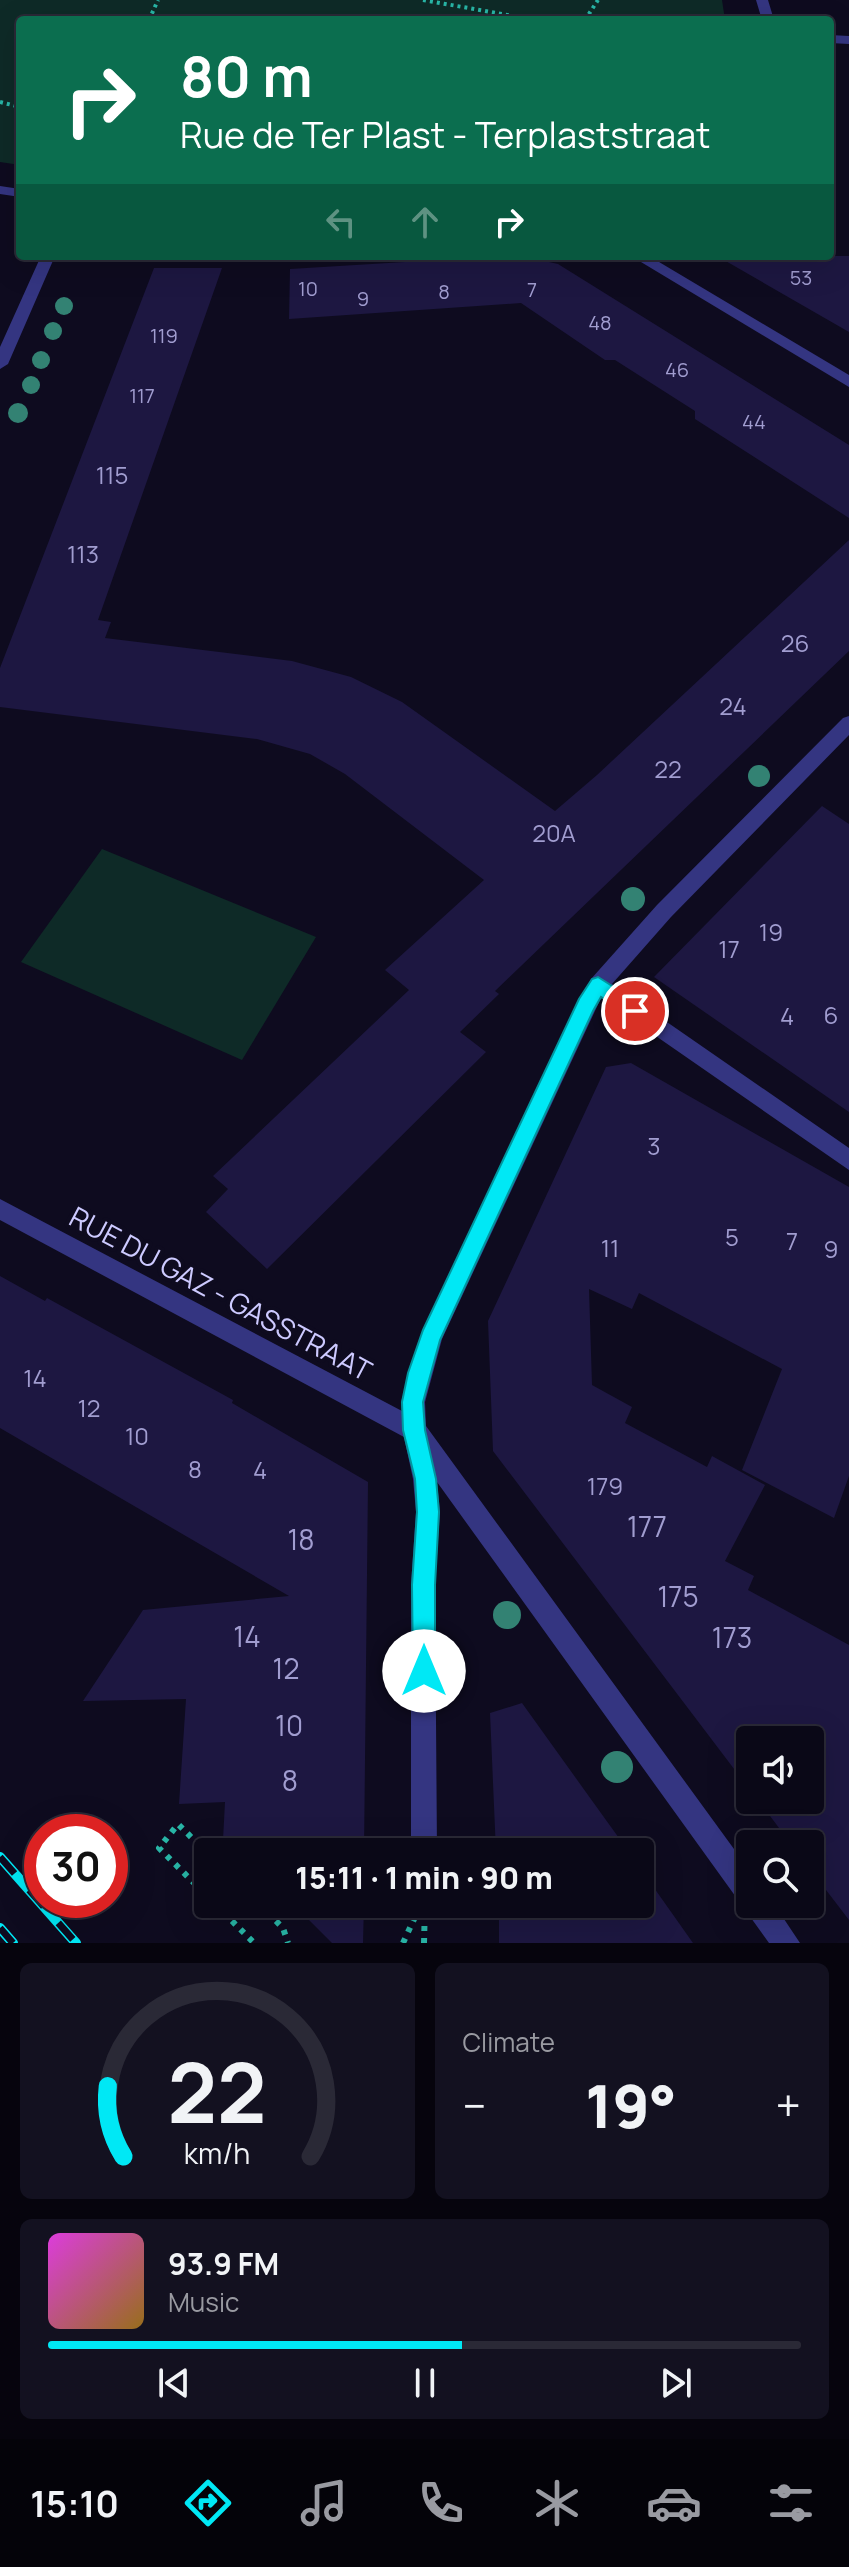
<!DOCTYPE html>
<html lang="en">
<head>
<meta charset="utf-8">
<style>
  :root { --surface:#0a0817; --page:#131120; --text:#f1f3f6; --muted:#999aa1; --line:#2a2936; --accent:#00e8f5 }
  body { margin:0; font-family:Manrope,sans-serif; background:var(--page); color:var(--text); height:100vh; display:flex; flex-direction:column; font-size:30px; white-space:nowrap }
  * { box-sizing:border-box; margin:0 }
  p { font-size:26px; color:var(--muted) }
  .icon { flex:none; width:44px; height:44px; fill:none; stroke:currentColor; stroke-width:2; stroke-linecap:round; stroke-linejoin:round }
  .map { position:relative; height:1943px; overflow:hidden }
  .panel { display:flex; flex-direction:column; gap:20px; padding:20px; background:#06040d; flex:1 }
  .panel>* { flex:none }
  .banner { position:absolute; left:16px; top:16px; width:818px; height:244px; border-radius:8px; box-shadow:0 8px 32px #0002,0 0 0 2px var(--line); background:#0b6e4f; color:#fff; overflow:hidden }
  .buttons { position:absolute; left:736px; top:1726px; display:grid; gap:16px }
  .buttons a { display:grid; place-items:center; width:88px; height:88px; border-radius:8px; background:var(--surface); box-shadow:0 8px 32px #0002,0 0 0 2px var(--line); font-size:40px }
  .speed { position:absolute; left:24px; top:1814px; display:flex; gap:16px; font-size:40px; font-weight:700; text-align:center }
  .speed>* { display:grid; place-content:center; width:104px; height:104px; border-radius:50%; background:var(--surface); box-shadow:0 8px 32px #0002,0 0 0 2px var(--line); line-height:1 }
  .speed .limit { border:12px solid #d22; background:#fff; color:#111 }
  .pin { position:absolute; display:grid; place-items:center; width:68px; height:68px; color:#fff; margin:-34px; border:4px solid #fff; border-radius:50%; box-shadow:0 2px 8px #0007 }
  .me { position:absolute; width:88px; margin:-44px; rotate:0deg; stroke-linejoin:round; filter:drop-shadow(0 0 6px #0008) }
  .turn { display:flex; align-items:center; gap:28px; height:168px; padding:0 32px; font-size:36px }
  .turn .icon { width:104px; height:104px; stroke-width:2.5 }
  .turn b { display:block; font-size:56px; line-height:68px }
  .lanes { display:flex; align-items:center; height:76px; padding:0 32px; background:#0003; justify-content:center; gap:40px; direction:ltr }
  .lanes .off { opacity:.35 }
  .big { font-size:60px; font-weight:800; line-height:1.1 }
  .panel .card { flex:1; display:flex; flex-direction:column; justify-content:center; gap:12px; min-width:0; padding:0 28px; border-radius:12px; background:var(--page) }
  .panel .dial { align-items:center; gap:0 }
  .dial svg { height:208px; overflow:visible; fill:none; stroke:var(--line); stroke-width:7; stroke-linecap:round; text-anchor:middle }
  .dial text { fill:var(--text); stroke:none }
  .song { display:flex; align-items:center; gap:24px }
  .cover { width:96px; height:96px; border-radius:12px; background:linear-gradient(135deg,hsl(300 70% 55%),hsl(40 70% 35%)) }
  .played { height:8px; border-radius:4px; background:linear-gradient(90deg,var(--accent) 55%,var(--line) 55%) }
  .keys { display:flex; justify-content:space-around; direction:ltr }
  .heat { display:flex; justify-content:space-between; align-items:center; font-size:44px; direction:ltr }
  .panel .tiles { flex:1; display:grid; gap:20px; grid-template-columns:1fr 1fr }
  .card:last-child { grid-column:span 2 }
  .trip { position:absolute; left:194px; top:1838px; width:460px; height:80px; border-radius:8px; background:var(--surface); box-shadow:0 8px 32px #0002,0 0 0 2px var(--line); font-weight:800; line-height:80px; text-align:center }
  .tab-bar { display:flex; height:128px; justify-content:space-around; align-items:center; background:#040309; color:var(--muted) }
  .tab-bar .icon { width:56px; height:56px }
  .tab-bar .current { color:var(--accent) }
  .tab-bar b { font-size:36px; color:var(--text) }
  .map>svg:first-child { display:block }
</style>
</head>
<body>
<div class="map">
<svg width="849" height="1943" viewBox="0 0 849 1943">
  <rect width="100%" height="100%" fill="#0e0b1f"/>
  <!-- green -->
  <path fill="#0e2a27" d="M0 0H722L725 20H20V165L0 162Z
    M102 849 316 937 242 1060 21 962Z"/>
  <!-- building -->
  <path fill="#1d1741" d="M503 256H522L558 264 849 445V518L695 419V411L615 360H605L521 303 289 319 290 269Z
    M717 256H849V332Z
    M154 268H222L98 620 111 622 105 638 292 661 351 677 402 702 555 811 597 775 849 540V651L495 991 499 994 460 1032 486 1052 267 1269 206 1212 228 1189 213 1176 409 990 385 970 484 880 345 774 310 754 257 739 0 707V668Z
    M822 806 849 824V1112L654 977Z
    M631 1063 849 1187V1476L834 1518 742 1470 782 1369 639 1293 632 1309 589 1289 592 1385 632 1407 625 1423 707 1467 712 1456 765 1485 725 1561 754 1576 748 1590 849 1645V1920L810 1869V1844H791L758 1800H810V1740H750V1790L493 1451 488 1321 606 1067Z
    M0 1276 45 1301 47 1298 233 1400 232 1403 368 1482 364 1852H275L277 1840H223L225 1802 179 1804 186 1699 83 1701 143 1610 289 1596 0 1428Z
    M522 1703 593 1802 629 1852H496L490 1713Z
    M640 1868 693 1943H499V1904H640Z
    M293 1904H364L363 1943H332Z"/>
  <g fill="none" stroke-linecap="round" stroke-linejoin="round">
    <!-- path-far1 -->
    <path stroke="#28b5a6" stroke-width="4" stroke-dasharray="3 4" stroke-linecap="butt" d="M423 0 536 20
      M149 20 158 0
      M585 20 598 0
      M0 102 20 107"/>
    <!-- path -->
    <path stroke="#28b5a6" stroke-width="6" stroke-dasharray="5 7" stroke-linecap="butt" d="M208 1854 178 1824 159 1848 208 1897
      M215 1904 254 1943
      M259 1904 283 1928 288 1943
      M403 1943 421 1904
      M424 1943 425 1904"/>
    <!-- minor -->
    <path fill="#343581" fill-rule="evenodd" d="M756 0H768L774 20H762Z
      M830 35 849 36V44L830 43Z
      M0 186 20 189V197L0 194Z
      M41 256H55L8 364 0 369V347Z
      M631 256H649L849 375V387Z
      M849 716V735L671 917 612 984 849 1148V1170L601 998 442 1339 425 1402 426 1426 750 1871V1904H774L800 1943H769L437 1482 440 1512 435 1585 437 1852H411V1585L416 1512 413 1479 404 1437 0 1220V1199L402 1411 401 1402 423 1329 591 979 657 905 843 718Z"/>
    <defs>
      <path id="rail" d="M0 1857 76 1943
        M0 1928 13 1943"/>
    </defs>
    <!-- rail casing -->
    <use href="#rail" stroke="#00e8f5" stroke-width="10"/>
    <!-- rail -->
    <use href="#rail" stroke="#0e0b1f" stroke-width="7" stroke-dasharray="22" stroke-linecap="butt"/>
  </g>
  <!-- trees -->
  <g fill="#338273">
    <circle cx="64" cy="306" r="9"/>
    <circle cx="53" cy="331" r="9"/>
    <circle cx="41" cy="360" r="9"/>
    <circle cx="31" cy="385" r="9"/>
    <circle cx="18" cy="413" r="10"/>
    <circle cx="759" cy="776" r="11"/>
    <circle cx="633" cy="899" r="12"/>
    <circle cx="507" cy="1615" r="14"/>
    <circle cx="617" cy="1767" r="16"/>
  </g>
  <!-- route -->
  <path fill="#00e8f5" stroke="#00979f" stroke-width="2" d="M598 977 642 1005 644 1011 642 1016 635 1019 601 997 593 1011 440 1340 423 1402 425 1430 436 1479 439 1512 435 1585V1671L432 1679 424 1682 416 1679 413 1671 412 1585 417 1512 415 1479 403 1430 402 1402 408 1373 423 1330 579 999 592 979Z"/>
  <g text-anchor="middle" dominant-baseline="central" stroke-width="8" stroke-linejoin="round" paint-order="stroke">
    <!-- far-number labels -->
    <g font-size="20" fill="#a19dd0">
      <text x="801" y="277">53</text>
      <text x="308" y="288">10</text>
      <text x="532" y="289">7</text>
      <text x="444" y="291">8</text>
      <text x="363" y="298">9</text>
      <text x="600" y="322">48</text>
      <text x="164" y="335">119</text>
      <text x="677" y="369">46</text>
      <text x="142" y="395">117</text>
      <text x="754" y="421">44</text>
    </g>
    <!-- number labels -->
    <g font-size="24" fill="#a19dd0">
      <text x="112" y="474">115</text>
      <text x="83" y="553">113</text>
      <text x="795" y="642">26</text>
      <text x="733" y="705">24</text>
      <text x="668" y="768">22</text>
      <text x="554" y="832">20A</text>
      <text x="771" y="931">19</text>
      <text x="729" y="948">17</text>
      <text x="831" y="1014">6</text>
      <text x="787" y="1015">4</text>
      <text x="654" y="1145">3</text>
      <text x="732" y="1236">5</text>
      <text x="792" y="1240">7</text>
      <text x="610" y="1247">11</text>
      <text x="831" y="1248">9</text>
      <text x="35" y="1377">14</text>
      <text x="89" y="1407">12</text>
      <text x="137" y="1435">10</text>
      <text x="195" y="1468">8</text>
      <text x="260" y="1469">4</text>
      <text x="605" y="1485">179</text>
    </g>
    <!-- street labels -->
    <g font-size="28" fill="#cdcaff" stroke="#0e0b1f">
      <text transform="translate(221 1293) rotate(28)">RUE DU GAZ - GASSTRAAT</text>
    </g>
    <!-- near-number labels -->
    <g font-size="28" fill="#a19dd0">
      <text x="647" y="1526">177</text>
      <text x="301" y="1539">18</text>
      <text x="678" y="1596">175</text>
      <text x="247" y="1636">14</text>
      <text x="732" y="1637">173</text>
      <text x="286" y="1668">12</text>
      <text x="289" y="1725">10</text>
      <text x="290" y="1780">8</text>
    </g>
  </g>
</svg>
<div class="buttons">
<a><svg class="icon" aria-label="sound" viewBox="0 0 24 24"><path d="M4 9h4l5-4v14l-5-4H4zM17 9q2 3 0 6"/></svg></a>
<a><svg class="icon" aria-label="search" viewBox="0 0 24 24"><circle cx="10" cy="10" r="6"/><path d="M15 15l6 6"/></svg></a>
</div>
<div class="speed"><div class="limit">30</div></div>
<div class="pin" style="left:635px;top:1011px;background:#d93025"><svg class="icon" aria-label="arrive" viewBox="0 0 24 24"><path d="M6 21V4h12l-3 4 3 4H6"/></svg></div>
<svg class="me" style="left:424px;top:1671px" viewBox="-20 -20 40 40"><circle r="19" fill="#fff"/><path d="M0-13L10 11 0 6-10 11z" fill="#00e8f5"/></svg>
<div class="trip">15:11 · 1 min · 90 m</div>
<div class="banner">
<div class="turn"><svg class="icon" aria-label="right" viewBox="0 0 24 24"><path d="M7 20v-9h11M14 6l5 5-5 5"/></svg><div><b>80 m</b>Rue de Ter Plast - Terplaststraat</div></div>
<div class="lanes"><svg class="icon off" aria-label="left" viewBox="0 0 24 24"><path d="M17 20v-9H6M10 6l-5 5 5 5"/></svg><svg class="icon off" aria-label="ahead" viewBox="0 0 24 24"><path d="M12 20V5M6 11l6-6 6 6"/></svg><svg class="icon" aria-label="right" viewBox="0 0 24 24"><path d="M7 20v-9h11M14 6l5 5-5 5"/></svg></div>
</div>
</div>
<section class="panel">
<div class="tiles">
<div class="card dial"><svg viewBox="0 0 100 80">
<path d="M14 69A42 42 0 1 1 86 69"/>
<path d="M14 69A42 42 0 0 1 8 42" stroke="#00e8f5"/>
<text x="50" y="56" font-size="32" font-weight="700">22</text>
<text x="50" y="72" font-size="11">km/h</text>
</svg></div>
<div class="card"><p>Climate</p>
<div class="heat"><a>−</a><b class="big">19°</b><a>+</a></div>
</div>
<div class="card">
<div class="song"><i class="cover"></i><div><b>93.9 FM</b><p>Music</p></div></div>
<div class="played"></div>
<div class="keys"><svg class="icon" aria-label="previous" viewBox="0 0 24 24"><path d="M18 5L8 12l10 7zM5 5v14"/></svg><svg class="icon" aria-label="pause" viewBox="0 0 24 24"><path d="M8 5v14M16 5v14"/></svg><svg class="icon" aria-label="next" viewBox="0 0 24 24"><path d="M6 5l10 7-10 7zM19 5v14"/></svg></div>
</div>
</div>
</section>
<nav class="tab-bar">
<b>15:10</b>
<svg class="icon current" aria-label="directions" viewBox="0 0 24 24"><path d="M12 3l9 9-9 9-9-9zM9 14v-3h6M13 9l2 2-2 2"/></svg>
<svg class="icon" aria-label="music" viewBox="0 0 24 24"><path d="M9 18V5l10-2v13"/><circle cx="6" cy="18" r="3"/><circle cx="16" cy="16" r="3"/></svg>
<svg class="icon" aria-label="phone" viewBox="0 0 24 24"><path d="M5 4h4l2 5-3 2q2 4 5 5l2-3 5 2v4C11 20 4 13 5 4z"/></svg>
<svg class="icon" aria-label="climate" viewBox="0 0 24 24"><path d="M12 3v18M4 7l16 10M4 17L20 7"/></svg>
<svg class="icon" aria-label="car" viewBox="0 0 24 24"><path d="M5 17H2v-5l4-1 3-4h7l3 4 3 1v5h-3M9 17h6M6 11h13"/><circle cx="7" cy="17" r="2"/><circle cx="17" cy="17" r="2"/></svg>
<svg class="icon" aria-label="filters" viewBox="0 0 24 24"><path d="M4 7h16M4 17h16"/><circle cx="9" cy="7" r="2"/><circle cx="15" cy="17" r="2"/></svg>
</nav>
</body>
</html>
